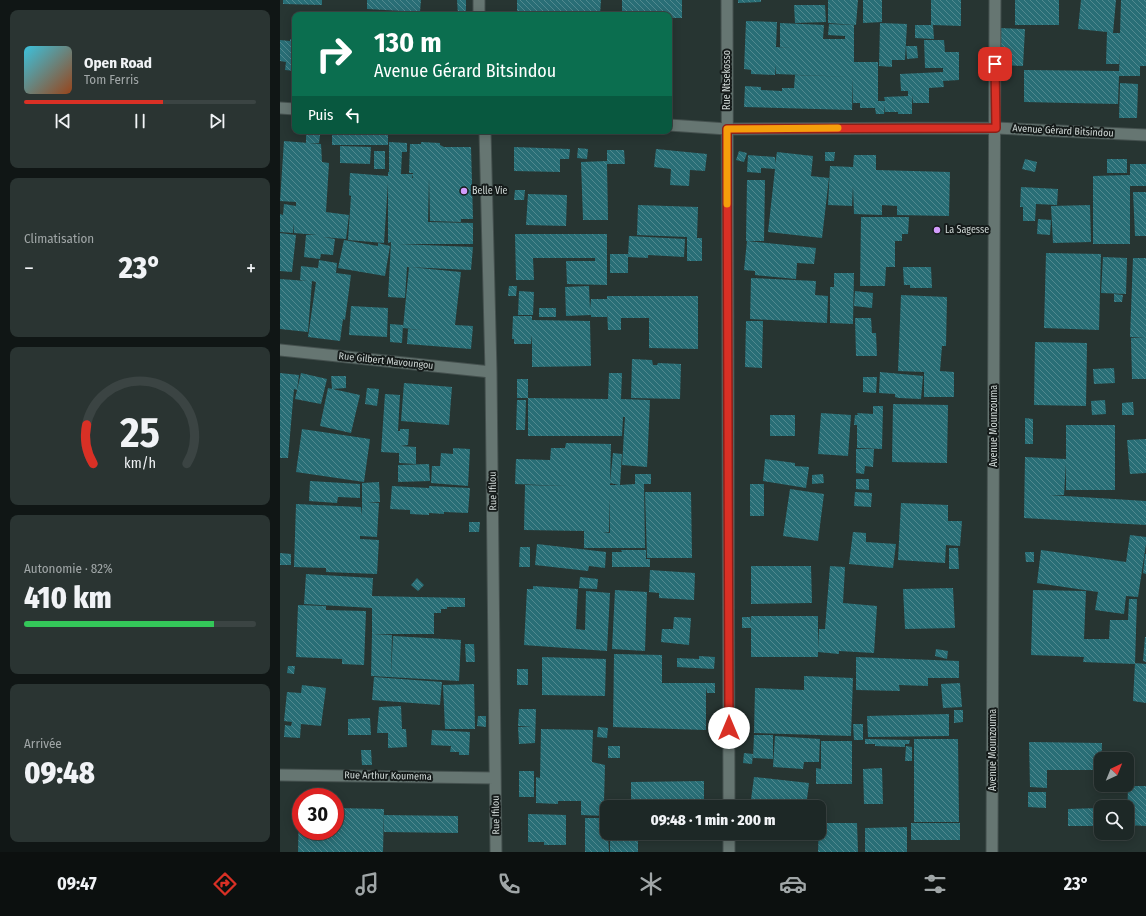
<!DOCTYPE html>
<html lang="fr">
<head>
<meta charset="utf-8">
<style>
  :root { --surface:#1d2826; --page:#2a3432; --text:#f1f3f6; --muted:#a0a6a7; --line:#3b4443; --accent:#d93025 }
  body { margin:0; font-family:"Fira Sans Condensed",sans-serif; background:var(--page); color:var(--text); height:100vh; display:flex; flex-direction:column; font-size:15px; white-space:nowrap }
  * { box-sizing:border-box; margin:0 }
  p { font-size:13px; color:var(--muted) }
  .icon { flex:none; width:22px; height:22px; fill:none; stroke:currentColor; stroke-width:2; stroke-linecap:round; stroke-linejoin:round }
  .map { position:relative; flex:1; overflow:hidden }
  .details { display:flex; flex-direction:column; gap:10px; padding:10px; background:#101615; width:280px }
  .details>* { flex:none }
  .top-card { position:absolute; left:12px; top:12px; width:380px; height:122px; border-radius:8px; box-shadow:0 2px 10px #0003,0 0 0 1px var(--line); background:#0b6e4f; color:#fff; overflow:hidden }
  .needle { width:26px; rotate:43deg }
  .buttons { position:absolute; left:814px; top:752px; display:grid; gap:8px }
  .buttons a { display:grid; place-items:center; width:40px; height:40px; border-radius:8px; background:var(--surface); box-shadow:0 2px 10px #0003,0 0 0 1px var(--line); font-size:20px }
  .speed { position:absolute; left:12px; top:788px; display:flex; gap:8px; font-size:20px; font-weight:700; text-align:center }
  .speed>* { display:grid; place-content:center; width:52px; height:52px; border-radius:50%; background:var(--surface); box-shadow:0 2px 10px #0003,0 0 0 1px var(--line); line-height:1 }
  .speed .limit { border:6px solid #d22; background:#fff; color:#111 }
  .pin { position:absolute; display:grid; place-items:center; width:34px; height:34px; color:#fff; margin:-17px; border-radius:8px; box-shadow:0 2px 6px #0006 }
  .me { position:absolute; width:44px; margin:-22px; rotate:0deg; stroke-linejoin:round; filter:drop-shadow(0 0 3px #0008) }
  .turn { display:flex; align-items:center; gap:14px; height:84px; padding:0 16px; font-size:18px }
  .turn .icon { width:52px; height:52px; stroke-width:2.5 }
  .turn b { display:block; font-size:28px; line-height:34px }
  .then { display:flex; align-items:center; height:38px; padding:0 16px; background:#0003; gap:8px; font-size:15px }
  .big { font-size:30px; font-weight:800; line-height:1.1 }
  .details .widget { flex:1; display:flex; flex-direction:column; justify-content:center; gap:6px; min-width:0; padding:0 14px; border-radius:8px; background:var(--page) }
  .details .dial { align-items:center; gap:0 }
  .dial svg { height:104px; overflow:visible; fill:none; stroke:var(--line); stroke-width:7; stroke-linecap:round; text-anchor:middle }
  .dial text { fill:var(--text); stroke:none }
  .song { display:flex; align-items:center; gap:12px }
  .cover { width:48px; height:48px; border-radius:6px; background:linear-gradient(135deg,hsl(190 70% 55%),hsl(20 70% 35%)) }
  .played { height:4px; border-radius:2px; background:linear-gradient(90deg,var(--accent) 60%,var(--line) 60%) }
  .keys { display:flex; justify-content:space-around; direction:ltr }
  .heat { display:flex; justify-content:space-between; align-items:center; font-size:22px; direction:ltr }
  .charge { height:6px; border-radius:3px; background:linear-gradient(90deg,#34c759 82%,var(--line) 0) }
  .trip { position:absolute; left:320px; top:800px; width:226px; height:40px; border-radius:8px; background:var(--surface); box-shadow:0 2px 10px #0003,0 0 0 1px var(--line); font-weight:800; line-height:40px; text-align:center }
  .tabs { display:flex; height:64px; justify-content:space-around; align-items:center; background:#0c100f; color:var(--muted) }
  .tabs .icon { width:28px; height:28px }
  .tabs .current { color:var(--accent) }
  .tabs b { font-size:18px; color:var(--text) }
  main { display:flex; flex:1; min-height:0 }
  .map>svg:first-child { display:block }
</style>
</head>
<body>
<main>
<section class="details">
<div class="widget">
<div class="song"><i class="cover"></i><div><b>Open Road</b><p>Tom Ferris</p></div></div>
<div class="played"></div>
<div class="keys"><svg class="icon" aria-label="previous" viewBox="0 0 24 24"><path d="M18 5L8 12l10 7zM5 5v14"/></svg><svg class="icon" aria-label="pause" viewBox="0 0 24 24"><path d="M8 5v14M16 5v14"/></svg><svg class="icon" aria-label="next" viewBox="0 0 24 24"><path d="M6 5l10 7-10 7zM19 5v14"/></svg></div>
</div>
<div class="widget"><p>Climatisation</p>
<div class="heat"><a>−</a><b class="big">23°</b><a>+</a></div>
</div>
<div class="widget dial"><svg viewBox="0 0 100 80">
<path d="M14 69A42 42 0 1 1 86 69"/>
<path d="M14 69A42 42 0 0 1 9 39" stroke="#d93025"/>
<text x="50" y="56" font-size="32" font-weight="700">25</text>
<text x="50" y="72" font-size="11">km/h</text>
</svg></div>
<div class="widget"><p>Autonomie · 82%</p><b class="big">410 km</b><div class="charge"></div></div>
<div class="widget"><p>Arrivée</p><b class="big">09:48</b></div>
</section>
<div class="map">
<svg width="866" height="852" viewBox="0 0 866 852">
  <defs>
    <pattern id="building-back-hatch" width="6" height="6" patternUnits="userSpaceOnUse"><rect width="6" height="6" fill="#296e76"/><path d="M-1 5l2 2M0 0l6 6M5-1l2 2" fill="none" stroke="#51898f"/></pattern>
  </defs>
  <rect width="100%" height="100%" fill="#273532"/>
  <!-- building -->
  <path fill="url(#building-back-hatch)" fill-rule="evenodd" d="M3 0H42V5L3 4Z
    M87 0H141L140 12 87 9Z
    M177 0H186V15H178Z
    M237 0H321L320 15H237Z
    M342 0H402V18H389V15H342Z
    M458 0H481V2L458 3Z
    M548 0H578L576 25 548 23Z
    M583 0H602V22L583 23Z
    M651 0H681V26L653 25 654 39 635 38V25H651Z
    M735 0H779V25H735Z
    M801 0H836L833 33H840L841 0H866V66H860V76H839L838 104 744 102V70L839 71 840 53 839 64H826L827 32 798 29Z
    M514 5H545L546 22 515 23Z
    M21 11 63 14V15H21Z
    M120 12 142 14V15H120Z
    M466 21 497 22 496 47 512 48 500 47V23L544 25 543 39H565V36L548 35 549 24 574 25V62H598V101H605L604 97 628 96V91H621L620 74 663 72V68H645L644 40H664L665 52H679V80L663 81 664 87 649 88V103H633L632 95V114H618V112H605V105L604 114H596L595 108H580V103H573V77L496 74V65L495 75 471 74V70L464 69Z
    M600 23 627 24 625 60H612V67L599 66Z
    M720 28 745 29 743 66 719 65Z
    M10 39 15 40V71L5 70 6 62 0 61V40L10 41Z
    M626 46H637L638 58 627 59Z
    M515 75 573 77 572 110 464 107 465 86 481 87V90L502 91V88H514Z
    M840 83 858 84 857 118H839Z
    M52 132 108 134V145H52Z
    M26 134 40 135 39 143H26Z
    M4 141 41 144 42 162 49 163 46 212 69 215 66 239 43 237 55 239 53 255 41 254 40 259 24 257 26 235H37L14 233V223L13 233 0 232V214L3 215 4 204 16 206V202L0 201Z
    M109 142 127 143V152H122L121 174H133L132 178H141H133V173H129L130 144H141V142L160 143V145L164 147H191L193 219H181V222L150 221 149 178 148 222 193 223V244H119L193 247 191 270 127 267 125 298 108 297 111 242 108 243V183L104 243 68 240 71 196 69 195 70 173 108 176V172H118H109Z
    M60 146 91 147 90 164 60 163Z
    M234 147 290 149 289 159H280V172L234 171Z
    M298 148 308 149 307 159 297 158Z
    M376 149 427 154 425 171 410 170 409 186 390 185 391 169 374 167Z
    M327 150H344L345 164H327L328 220H303L301 162 327 161Z
    M94 151H105V169H94Z
    M459 151 467 153 464 162 456 160Z
    M497 152 533 156 531 176 549 178 542 238 488 232 495 169 481 168V173L467 172 468 155 495 157V164Z
    M545 152H555L554 161H545Z
    M574 155H596V170L670 172 669 216 617 215V206L602 205V215L574 214 573 186 572 206 548 205 550 166 573 167Z
    M745 159 757 162 755 172 742 169Z
    M827 159H847V173H827Z
    M850 164H866V186H850V244H813V176L850 175Z
    M467 180H485L484 241H466Z
    M741 187 778 189 777 205 756 204 755 221H743V207H740Z
    M235 190H245L244 200H234Z
    M853 192H866V236H855Z
    M248 194 287 195 286 226 246 225Z
    M358 205 418 207 417 238H422V261H407V237L357 235Z
    M810 205 811 242 773 243 771 206Z
    M581 217H629L628 234H622V241H615V267H606L605 286H580Z
    M758 219 771 220 770 235 757 234Z
    M0 233 16 235 12 272 0 271Z
    M235 234H327V285L287 284 286 261H315V258H253L254 280H236Z
    M349 236 405 239 404 257 368 255V258L348 257Z
    M64 240 98 246V243L110 246 105 276 58 268Z
    M467 241 536 248 534 264 517 263 516 279 475 275V271L464 270Z
    M766 253 821 254 819 330 764 328Z
    M330 254H348V273H330Z
    M823 257 847 258 846 294 821 293Z
    M853 258H866V379H852L851 338H865L850 337Z
    M39 260 57 263 56 273 71 275 65 320 63 319 60 341 28 337 36 282 32 281 28 332 0 329V279L27 281 20 280 21 266 38 268Z
    M129 267 181 272 175 325 193 326 191 349 127 344 128 329 141 330 123 328Z
    M623 267H651L652 288H630V285H624Z
    M554 273H574L573 324 550 323V287H554Z
    M471 278 536 281 535 295 548 296 547 323 470 319Z
    M229 286H237L236 296H228Z
    M309 286 310 309 311 299H327V296H418V349L369 348V318H341V330H328L327 311V317H311V315L286 316 285 287Z
    M239 291 254 292 253 315H238Z
    M575 291 593 293 592 308 574 306Z
    M834 294 843 295 842 302H834Z
    M621 295 667 297 666 346H662L660 371 674 372V397H644V372L618 371Z
    M71 306 108 308 107 337 69 335Z
    M259 308H276V317H259Z
    M233 316H252V320L310 321 311 366 252 367V335L251 344H234V339H232Z
    M575 318H591L592 333H596L597 356H576Z
    M466 321H483L482 368 465 367Z
    M110 324 123 325 122 343 110 342Z
    M755 342 807 343 806 406 754 405Z
    M352 359 372 360 373 365H377L378 363 401 364 400 399 351 398Z
    M834 368 835 383 814 384 813 369Z
    M600 372 643 376 641 399 619 398 615 397V394L599 393Z
    M0 373 19 375 17 390 14 389 8 458H0Z
    M21 373 47 379 41 404 15 399Z
    M329 373H342L341 399 370 400 367 467 342 465 345 417H343L342 436H248V398L328 399Z
    M51 376H66V388L52 389Z
    M583 377H597L596 393 583 392Z
    M237 379H248V398H237Z
    M124 383 172 387 169 425 121 421Z
    M48 388 80 395 71 433 40 426Z
    M87 388 99 389 97 406 85 404Z
    M105 394 120 395 118 431H120V429H129L128 445 120 446 136 447V464L119 463V453L101 452Z
    M237 400H246L245 430H236Z
    M825 400 826 414 812 415 811 401Z
    M853 402 854 415H842V403Z
    M613 404 668 405 667 463 612 462Z
    M593 406H603L602 449 577 448V425H574L575 415H578L577 413 593 414Z
    M541 413 571 415 568 456 538 454Z
    M490 415H515V436H490Z
    M745 418 753 419V444H745Z
    M786 425H835V490H786V463L784 495H769L866 501V525L744 518 745 457 786 459Z
    M22 429 90 439 84 482 16 472Z
    M866 439V473L850 474 847 440Z
    M286 443 331 444 330 486V485H339L330 483 333 453 342 454 340 485 355 484V474H371V484H364L365 548H304V531L244 530 245 485 289 486 235 484 236 459 270 460 271 448H285ZM330 498V533L323 532H329Z
    M173 448 190 449 188 486 151 483 152 466H160L161 453 173 454Z
    M576 449H594L593 467 585 466 584 474 576 473Z
    M485 459 515 463V466L529 467 526 488 483 481Z
    M149 464 150 481 118 482V465Z
    M543 474 544 483 532 484V475Z
    M576 479H589V490L576 489Z
    M30 481 80 484V498L58 497 57 503 29 501Z
    M99 482 100 502H87L99 503 97 537 80 536V539L99 540 97 574 46 572V568L14 567 16 504 81 507 82 516V483Z
    M470 484H484V516H470Z
    M112 486 149 488V486L190 488 188 513 164 512V514L149 513V515L130 514V510L110 509Z
    M510 489 544 494 538 541 503 536Z
    M365 492H411L412 558H367Z
    M575 492 592 493 591 507 574 506Z
    M621 503 668 505V521H682L680 546 666 545 665 563 618 560Z
    M189 522H200L199 532H189Z
    M573 532 586 533V542L616 544 613 568 569 564Z
    M850 535 866 537V544L858 597 846 596 844 614 815 610 818 592 757 583 761 550 846 562Z
    M257 544 326 552 325 568 309 566 308 571 255 565Z
    M240 547H250V567H239Z
    M669 548H678L679 569H669Z
    M341 550H366V559H370V567H332V552H342Z
    M745 552H754V562H746Z
    M0 553 11 554V565H0Z
    M865 554H866V574L863 573Z
    M471 566H531L532 603 471 604Z
    M550 566 565 567 563 603 597 606 594 653 559 651V654L538 652V657H471V628H462V617H470V623L471 616H538V649L539 629H545Z
    M370 570 415 573 414 600 379 598V593L369 592Z
    M26 574 93 578 92 596 185 598V607H167V609H161V613H154V634H92V608L24 604Z
    M300 577 318 579 317 589 299 588Z
    M137 578 144 585 138 591 131 585Z
    M253 586 298 589 296 629 305 630 306 591 330 593 327 651 244 645 247 589H253Z
    M673 588 675 628 625 629 623 589Z
    M335 590 367 592 365 651 332 649Z
    M753 590 806 591 804 639H829L830 620H848L849 599H857L855 664 803 662 804 657 751 655Z
    M18 605 46 606V610L86 611 84 665 62 664V659L16 657Z
    M394 617 411 618 409 645 381 642 382 629H393Z
    M92 634 112 635 111 676 113 636 181 640 179 681 91 676Z
    M865 637H866V662L863 661Z
    M185 644H194L195 662H186Z
    M656 649 668 651 667 659 655 656Z
    M334 654 382 655V683H435V693H427L426 687V730L333 727Z
    M419 656 435 657 434 669 397 667V658L419 659Z
    M262 657 326 659 325 696 262 695Z
    M576 657 679 661V678H648V686L619 685 620 691 576 690Z
    M855 663 866 664V703L853 701Z
    M8 666H15L14 674 7 673Z
    M237 669H248V685H237Z
    M524 676 573 678 571 736 474 733 475 688 524 690Z
    M94 677 162 682 160 705 92 700Z
    M680 683 682 707 663 708 661 684Z
    M194 684 195 729H165L163 685Z
    M22 685 46 688 41 726 21 724 20 738 4 737 5 725 11 726 12 722 4 721 7 692 21 693Z
    M121 706 122 729H126L127 747 108 748V733H97L99 707Z
    M239 709H256L255 743 239 744 238 727H253L238 726Z
    M674 710H683V722L674 723Z
    M669 714V736L588 737 587 716Z
    M198 716H206V727L197 726Z
    M90 718 91 735H68V719Z
    M573 724H583V740H574Z
    M318 727 328 728 327 738 317 737Z
    M261 729 313 730 312 762 325 765 324 802H329L327 816 301 815V801H278V804L256 803V777L260 778Z
    M152 730 190 732 189 755H179V752H170L171 746 151 745Z
    M474 735H493V759L473 758Z
    M495 736 540 739 539 762H524L523 769 493 767Z
    M585 739 630 740 629 744H625V747L595 746V744H585Z
    M634 739H678L679 822H634Z
    M541 741H572V784H536V768L541 769Z
    M749 742 822 743 821 770H767V788L750 787Z
    M328 746H340V758H328Z
    M626 746 632 747V761H625Z
    M81 750H91L92 765H82Z
    M464 753 473 754 472 764 463 763Z
    M602 768 603 804H584L583 769Z
    M239 771H254V797H239Z
    M474 777 529 783 526 807H470Z
    M424 781V807H351V782Z
    M848 786H866V826L847 825Z
    M748 792H766V808L748 807Z
    M19 808H21V831H55V808L104 809 103 852H18Z
    M819 808 820 826H788V809Z
    M248 814 286 815V845H264V842H248Z
    M104 815 178 816V833L104 832Z
    M305 818H327L329 852H305Z
    M539 823H577L578 852H538Z
    M631 823H680V840H631Z
    M627 827V852H585V828Z
    M330 833H358V852H330Z"/>
  <g fill="none" stroke-linecap="round" stroke-linejoin="round">
    <defs>
      <path id="minor" d="M199 0V15
        M447 0 449 807
        M0 108 15 109
        M389 125 447 129 716 128 866 135
        M205 131 211 372 216 852
        M0 350 211 372
        M0 775 215 778
        M449 833V852
        M712 852 715 0"/>
    </defs>
    <!-- minor casing -->
    <use href="#minor" stroke="#45514f" stroke-width="13"/>
    <!-- minor -->
    <use href="#minor" stroke="#667672" stroke-width="11"/>
  </g>
  <g fill="none" stroke-linecap="round" stroke-linejoin="round">
    <defs>
      <path id="route" d="M449 728 447 129 716 128 715 64"/>
    </defs>
    <!-- route casing -->
    <use href="#route" stroke="#8d1f18" stroke-width="10"/>
    <!-- route -->
    <use href="#route" stroke="#d93025" stroke-width="7"/>
    <!-- slow -->
    <path stroke="#f59e0b" stroke-width="7" d="M447 204V129L558 128"/>
  </g>
  <!-- markers -->
  <g fill="#d39cfc" stroke="#151b1a" stroke-width="1.5">
    <circle cx="184" cy="191" r="4"/>
    <circle cx="657" cy="230" r="4"/>
  </g>
  <g text-anchor="middle" dominant-baseline="central" stroke-width="4" stroke-linejoin="round" paint-order="stroke">
    <!-- street labels -->
    <g font-size="10" fill="#d0d8d6" stroke="#151b1a">
      <text transform="translate(447 80) rotate(-90)">Rue Ntsekosso</text>
      <text transform="translate(783 131) rotate(3)">Avenue Gérard Bitsindou</text>
      <text transform="translate(106 361) rotate(6)">Rue Gilbert Mavoungou</text>
      <text transform="translate(714 426) rotate(-90)">Avenue Mounzouma</text>
      <text transform="translate(213 491) rotate(-91)">Rue Ifilou</text>
      <text transform="translate(713 750) rotate(-90)">Avenue Mounzouma</text>
      <text transform="translate(108 776) rotate(1)">Rue Arthur Koumema</text>
      <text transform="translate(216 815) rotate(-91)">Rue Ifilou</text>
    </g>
    <!-- poi labels -->
    <g font-size="10" fill="#d0d8d6" stroke="#151b1a" text-anchor="start">
      <text x="192" y="191">Belle Vie</text>
      <text x="665" y="230">La Sagesse</text>
    </g>
  </g>
</svg>
<div class="buttons">
<a><svg class="needle" viewBox="-14 -14 28 28"><path d="M0-13l5 13h-10z" fill="#e53935"/><path d="M0 13l5-13h-10z" fill="#a0a6a7"/></svg></a>
<a><svg class="icon" aria-label="search" viewBox="0 0 24 24"><circle cx="10" cy="10" r="6"/><path d="M15 15l6 6"/></svg></a>
</div>
<div class="speed"><div class="limit">30</div></div>
<div class="pin" style="left:715px;top:64px;background:#d93025"><svg class="icon" aria-label="arrive" viewBox="0 0 24 24"><path d="M6 21V4h12l-3 4 3 4H6"/></svg></div>
<svg class="me" style="left:449px;top:728px" viewBox="-20 -20 40 40"><circle r="19" fill="#fff"/><path d="M0-13L10 11 0 6-10 11z" fill="#d93025"/></svg>
<div class="trip">09:48 · 1 min · 200 m</div>
<div class="top-card">
<div class="turn"><svg class="icon" aria-label="right" viewBox="0 0 24 24"><path d="M7 20v-9h11M14 6l5 5-5 5"/></svg><div><b>130 m</b>Avenue Gérard Bitsindou</div></div>
<div class="then">Puis<svg class="icon" aria-label="left" viewBox="0 0 24 24"><path d="M17 20v-9H6M10 6l-5 5 5 5"/></svg></div>
</div>
</div>
</main>
<nav class="tabs">
<b>09:47</b>
<svg class="icon current" aria-label="directions" viewBox="0 0 24 24"><path d="M12 3l9 9-9 9-9-9zM9 14v-3h6M13 9l2 2-2 2"/></svg>
<svg class="icon" aria-label="music" viewBox="0 0 24 24"><path d="M9 18V5l10-2v13"/><circle cx="6" cy="18" r="3"/><circle cx="16" cy="16" r="3"/></svg>
<svg class="icon" aria-label="phone" viewBox="0 0 24 24"><path d="M5 4h4l2 5-3 2q2 4 5 5l2-3 5 2v4C11 20 4 13 5 4z"/></svg>
<svg class="icon" aria-label="climate" viewBox="0 0 24 24"><path d="M12 3v18M4 7l16 10M4 17L20 7"/></svg>
<svg class="icon" aria-label="car" viewBox="0 0 24 24"><path d="M5 17H2v-5l4-1 3-4h7l3 4 3 1v5h-3M9 17h6M6 11h13"/><circle cx="7" cy="17" r="2"/><circle cx="17" cy="17" r="2"/></svg>
<svg class="icon" aria-label="filters" viewBox="0 0 24 24"><path d="M4 7h16M4 17h16"/><circle cx="9" cy="7" r="2"/><circle cx="15" cy="17" r="2"/></svg>
<b>23°</b>
</nav>
</body>
</html>
